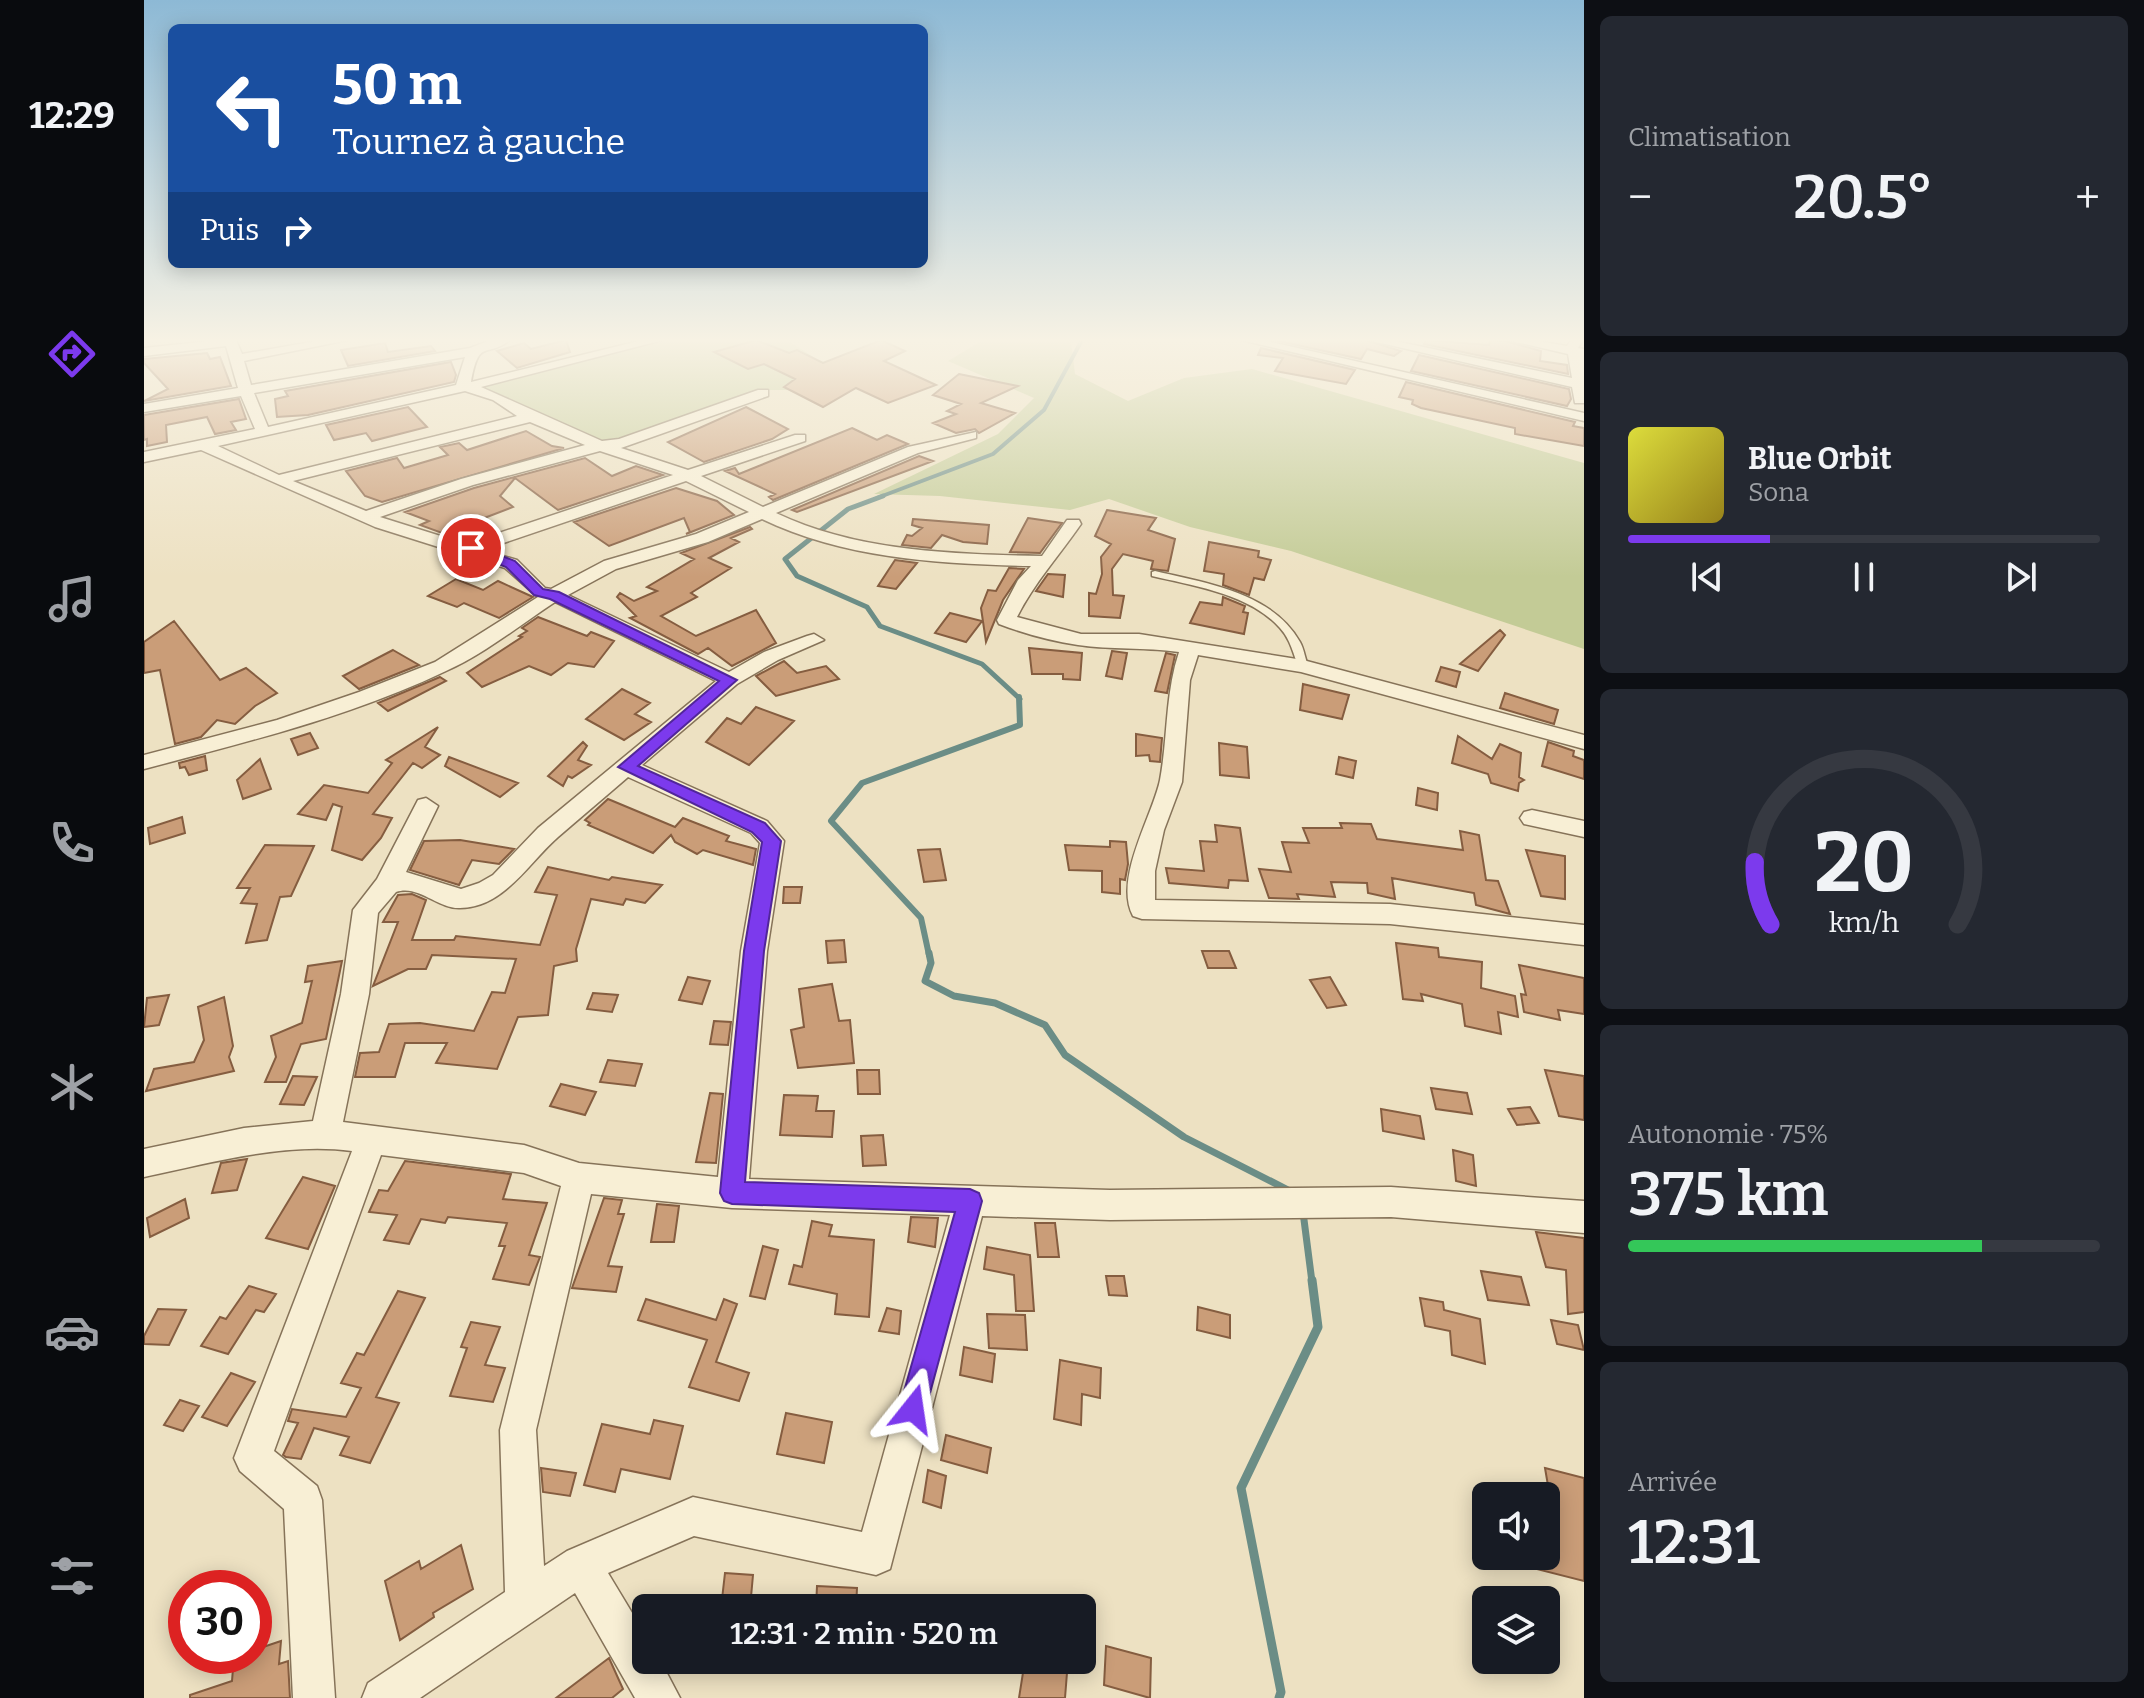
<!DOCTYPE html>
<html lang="fr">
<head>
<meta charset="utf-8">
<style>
  :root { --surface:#171b24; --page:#242831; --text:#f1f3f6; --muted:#9ea1a6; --line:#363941; --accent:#7c3aed }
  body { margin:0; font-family:Bitter,serif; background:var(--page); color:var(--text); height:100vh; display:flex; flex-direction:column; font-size:30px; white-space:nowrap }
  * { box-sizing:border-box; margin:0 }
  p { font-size:26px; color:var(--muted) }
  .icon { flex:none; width:44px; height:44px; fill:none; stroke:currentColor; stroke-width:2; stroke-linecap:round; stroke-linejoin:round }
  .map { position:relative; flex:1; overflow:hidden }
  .panel { display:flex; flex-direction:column; gap:16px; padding:16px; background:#0d0f14; width:560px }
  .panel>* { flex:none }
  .banner { position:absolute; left:24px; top:24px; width:760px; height:244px; border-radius:12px; box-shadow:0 4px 20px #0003; background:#1a4fa0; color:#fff; overflow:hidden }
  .buttons { position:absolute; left:1328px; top:1482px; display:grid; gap:16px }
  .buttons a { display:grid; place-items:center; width:88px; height:88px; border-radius:12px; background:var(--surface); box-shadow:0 4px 20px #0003; font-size:40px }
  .speed { position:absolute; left:24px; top:1570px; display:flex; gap:16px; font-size:40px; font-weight:700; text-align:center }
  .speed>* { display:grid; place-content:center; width:104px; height:104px; border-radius:50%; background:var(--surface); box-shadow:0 4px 20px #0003; line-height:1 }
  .speed .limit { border:12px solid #d22; background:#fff; color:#111 }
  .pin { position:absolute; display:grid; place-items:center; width:68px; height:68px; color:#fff; margin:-34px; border:4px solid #fff; border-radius:50%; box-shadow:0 2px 8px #0007 }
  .me { position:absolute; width:88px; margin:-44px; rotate:15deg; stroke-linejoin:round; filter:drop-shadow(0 0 6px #0008) }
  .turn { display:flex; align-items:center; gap:28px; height:168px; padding:0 32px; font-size:36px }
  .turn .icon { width:104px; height:104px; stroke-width:2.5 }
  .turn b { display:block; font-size:56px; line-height:68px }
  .then { display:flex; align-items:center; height:76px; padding:0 32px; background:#0003; gap:16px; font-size:30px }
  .big { font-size:60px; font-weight:600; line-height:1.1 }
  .panel .widget { flex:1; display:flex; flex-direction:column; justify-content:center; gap:12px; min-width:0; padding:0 28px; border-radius:12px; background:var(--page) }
  .panel .dial { align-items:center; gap:0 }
  .dial svg { height:208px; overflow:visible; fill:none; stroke:var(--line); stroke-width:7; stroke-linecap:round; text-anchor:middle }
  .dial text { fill:var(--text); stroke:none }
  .song { display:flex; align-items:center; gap:24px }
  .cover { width:96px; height:96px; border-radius:12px; background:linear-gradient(135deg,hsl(60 70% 55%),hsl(50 70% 35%)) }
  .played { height:8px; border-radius:4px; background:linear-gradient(90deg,var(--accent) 30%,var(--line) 30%) }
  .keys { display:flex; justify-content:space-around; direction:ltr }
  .heat { display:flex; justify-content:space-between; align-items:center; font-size:44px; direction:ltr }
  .charge { height:12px; border-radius:6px; background:linear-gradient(90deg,#34c759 75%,var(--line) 0) }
  .trip { position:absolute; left:488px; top:1594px; width:464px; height:80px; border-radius:12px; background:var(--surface); box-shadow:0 4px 20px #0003; font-weight:600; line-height:80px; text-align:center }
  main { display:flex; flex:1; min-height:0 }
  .tabs { display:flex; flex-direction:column; width:144px; justify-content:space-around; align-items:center; background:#090b0e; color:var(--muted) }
  .tabs .icon { width:56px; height:56px }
  .tabs .selected { color:var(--accent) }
  .tabs b { font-size:36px; color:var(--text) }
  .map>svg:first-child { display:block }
</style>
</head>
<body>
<main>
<nav class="tabs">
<b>12:29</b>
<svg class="icon selected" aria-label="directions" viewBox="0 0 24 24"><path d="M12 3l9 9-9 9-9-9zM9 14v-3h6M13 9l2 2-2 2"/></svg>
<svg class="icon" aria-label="music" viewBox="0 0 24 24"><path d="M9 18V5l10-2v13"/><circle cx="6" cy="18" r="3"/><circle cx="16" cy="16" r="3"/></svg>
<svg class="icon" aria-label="phone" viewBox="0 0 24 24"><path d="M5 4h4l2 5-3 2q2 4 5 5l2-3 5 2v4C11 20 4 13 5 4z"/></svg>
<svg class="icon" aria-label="climate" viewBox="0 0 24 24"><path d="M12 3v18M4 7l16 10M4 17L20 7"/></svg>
<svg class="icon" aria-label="car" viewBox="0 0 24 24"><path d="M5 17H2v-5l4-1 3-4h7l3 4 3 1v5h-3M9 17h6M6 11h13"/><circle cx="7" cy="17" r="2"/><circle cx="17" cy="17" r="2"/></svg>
<svg class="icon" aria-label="filters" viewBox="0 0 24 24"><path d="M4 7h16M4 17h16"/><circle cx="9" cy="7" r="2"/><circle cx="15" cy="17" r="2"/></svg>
</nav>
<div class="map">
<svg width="1440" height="1698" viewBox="0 0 1440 1698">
  <rect width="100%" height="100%" fill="#ede1c2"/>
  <!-- green -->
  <path fill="#c3cb96" d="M502 340H643L699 376 644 390H612L548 416 482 438 454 442 375 409 361 396 332 388 385 371 505 344Z
    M839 340H927L931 374 984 401 1040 378 1108 369 1440 463V649L1147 551 1046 527 965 499 926 510 796 496 730 494 854 434 890 398 804 361Z"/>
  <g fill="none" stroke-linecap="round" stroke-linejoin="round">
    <!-- stream-far4 -->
    <path stroke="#6b8d86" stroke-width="4" d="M733 498 849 454 900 410 938 340"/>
    <!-- stream-far3 -->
    <path stroke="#6b8d86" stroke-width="5" d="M739 496 704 509 641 559 653 576 723 607 736 626 838 664 876 699"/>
    <!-- stream-far2 -->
    <path stroke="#6b8d86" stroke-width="6" d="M785 955 777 918 687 821 718 783 876 725 875 697"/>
    <!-- stream-far1 -->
    <path stroke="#6b8d86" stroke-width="7" d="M785 953 787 963 781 981 810 996 851 1003 901 1025 921 1055 1040 1137 1148 1192
      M1159 1212 1168 1282"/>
    <!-- stream -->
    <path stroke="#6b8d86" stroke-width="9" d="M1135 1698 1137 1692 1097 1488 1174 1327 1168 1280"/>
  </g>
  <!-- building -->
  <path fill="#ca9d78" stroke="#855d40" stroke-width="2" d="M422 340 426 352 373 368 353 351 380 343 387 349Z
    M612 340 645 353 653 350 679 363 737 340 761 351 740 361 792 385 744 403 712 388 679 407 640 387 651 379 620 364 604 369 570 352Z
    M1130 340H1221L1257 351 1250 356 1223 349 1217 359Z
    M1282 340 1345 345 1346 340 1361 341 1397 351 1396 361 1423 365 1424 374 1280 344Z
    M241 343 244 352 287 346 291 351 204 366 197 350Z
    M1117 348 1211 370 1202 384 1131 371 1139 358 1114 355Z
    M63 353 66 359 76 357 87 386 0 401 24 389 0 363V359Z
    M1275 355 1425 389 1427 399 1423 406 1267 371Z
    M307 362 312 375 310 382 164 415 133 417 131 399 144 396 141 391Z
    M815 374 874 386 837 403 871 413 835 433 831 429 812 433 789 423 812 414 803 411 817 404 789 395Z
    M1262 382 1431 422 1429 426 1440 428V446L1371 434V428L1277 408 1268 404 1269 400 1255 397Z
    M95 399 102 419 87 422 92 430 71 434 63 417 22 425 23 442 3 446V439L0 440V415Z
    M264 407 283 427 228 441 222 433 190 440 182 425Z
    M602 407 644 429 628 439 560 462 524 442Z
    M708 428 733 440 743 435 764 444 629 500 625 497 631 494 581 471 591 468 595 474Z
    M382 431 408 446 420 448 238 502 221 496 202 471 253 458 260 468 304 455 296 447 315 443 323 450Z
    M775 456 789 461 653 512 648 510Z
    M441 458 468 476 492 466 519 475 414 510 371 478 356 496 369 507 335 520 330 516 298 533 276 525 285 521 261 512 330 488Z
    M532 488 573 501 590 515 542 534 546 532 540 518 465 546 430 522Z
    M963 510 1012 518 1004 530 1031 539 1024 571 1007 569 1009 561 979 554 968 569 969 595 980 596 976 618 945 616V593L952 594 958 574 957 557 967 544 951 536Z
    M884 518 918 523 896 553 866 552Z
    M769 519 845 525 843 544 819 542 798 535 787 548 758 545 763 535 768 536 778 528 768 525Z
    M606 527 608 529 587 538 595 542 565 558 587 568 547 593 553 597 517 616 552 636 612 610 632 643 588 666 564 648 554 654 486 618 492 616 473 597 476 593 490 601 513 591 503 587 550 559 537 553Z
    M1065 542 1115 551 1114 557 1127 560 1120 580 1110 578 1105 595 1079 585 1080 574 1060 571Z
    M751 560 773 563 752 589 734 586Z
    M865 568 880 569 859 600 842 642 837 608 844 590 852 591Z
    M904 574 921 575 919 597 892 591Z
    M312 579 339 590 354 581 389 597 355 618 320 603 313 607 284 596Z
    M1079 597 1101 606 1099 612 1104 613 1100 634 1046 623 1056 602 1078 605Z
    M806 613 838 621 822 642 791 633Z
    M394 617 443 636 447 632 470 641 450 667 424 663 407 675 385 666 338 687 323 673 378 637 375 636 383 631 378 628Z
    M30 621 76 680 102 668 133 693 111 706 91 724 73 720 57 737 31 744 16 670 0 673V642Z
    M1356 630 1361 635 1334 671 1316 664Z
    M885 648 938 653 936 680 919 679V674H888Z
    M249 650 275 665 215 689 199 676Z
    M968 651 983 653 978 679 962 676Z
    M1022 653 1031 655 1023 693 1011 691Z
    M640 661 653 673 682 666 695 679 632 696 612 676Z
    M1297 667 1316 672 1312 687 1292 681Z
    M296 677 302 681 244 711 234 703Z
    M1159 684 1205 695 1198 719 1156 710Z
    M478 689 506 703 491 714 507 722 480 740 442 719Z
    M1361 693 1414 710 1410 724 1356 708Z
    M612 707 650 721 605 765 562 742 583 718 597 724Z
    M294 727 281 747 296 755 278 768 269 763 229 814 248 818 237 838 218 860 188 850 198 807 189 804 182 820 154 814 180 785 224 793 248 763 242 760Z
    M166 733 174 748 154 755 147 739Z
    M992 734 1018 738 1016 762 1006 761 1005 755 992 756Z
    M1314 736 1348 759 1356 744 1377 753 1375 777 1380 780 1375 783 1374 791 1347 783 1344 774 1308 763Z
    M439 742 443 746 434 760 447 765 428 778 424 776 419 786 404 776Z
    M1404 742 1430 751 1429 756 1440 760V779L1398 766Z
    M1075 743 1103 747 1105 778 1076 775Z
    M61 756 63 770 45 775 41 767 36 768 35 763Z
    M305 757 374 783 356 797 301 766Z
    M1195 757 1212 761 1209 778 1192 774Z
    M116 759 127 789 99 799 93 780Z
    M1274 788 1294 793 1293 810 1272 805Z
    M464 799 531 827 539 818 585 836 582 841 612 849 609 865 559 850 553 854 531 842 527 835 509 853 444 825 446 823 441 820Z
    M38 817 41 833 6 844 4 828Z
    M1196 823 1227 824 1233 839 1319 850 1316 831 1335 835 1342 880 1354 881 1366 914 1332 905 1330 893 1248 878 1251 899 1224 893 1223 883 1187 882 1191 897 1153 894 1155 899 1125 898 1115 869 1147 872 1138 842 1165 843 1159 828H1198Z
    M1071 825 1096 828 1104 881 1085 880 1084 888 1025 883 1022 868 1060 871 1056 841 1073 842Z
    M316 840 370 849 355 864 328 860 315 885 266 870 280 841Z
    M966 841 982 842 984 864 981 880 976 879V894L958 892V871L925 870 921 845 966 847Z
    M121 845 170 846 147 896 136 897 123 940 102 943 113 904 97 903 106 888H93Z
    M796 849 802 880 780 882 774 850Z
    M1382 850 1421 856V899L1397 896Z
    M404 867 465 880 468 877 518 885 501 903 482 899 479 905 447 899 432 949 433 961 410 966 404 1015 374 1017 353 1069 292 1063 303 1043H261L251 1077H211L216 1053 235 1052 245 1024 276 1023 330 1031 348 992 361 993 372 959 288 955 282 969H264L229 986 254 922H239L254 895 268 894 282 900 268 940H310L312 936 396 945 413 895 391 892Z
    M640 887H658L656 903H639Z
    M700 940 702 962 684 963 682 941Z
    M1252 943 1294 948 1295 957 1338 962 1337 988 1371 996 1374 1017 1354 1012 1357 1034 1321 1026 1318 1004 1277 994 1279 1001 1259 999Z
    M1058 951H1085L1092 968H1064Z
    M198 961 182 1039 157 1044 142 1082H121L132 1057 127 1036 158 1023 168 981 161 982 164 966Z
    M1375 965 1440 978V1014L1414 1010 1416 1020 1380 1012 1377 994 1382 995Z
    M544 977 566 981 558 1004 535 1000Z
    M1186 977 1202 1005 1183 1008 1166 980Z
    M688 984 695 1021 706 1020 710 1063 654 1068 647 1030 660 1027 655 989Z
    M449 993 474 995 468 1012 443 1009Z
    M25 995 15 1025 0 1027 3 998Z
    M80 997 89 1046 85 1057 90 1071 2 1091 10 1069 50 1062 60 1040 54 1007Z
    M570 1021 587 1022 584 1045 566 1044Z
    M464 1060 498 1064 491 1086 456 1082Z
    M713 1070H735L736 1094H714Z
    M1401 1070 1440 1076V1120L1415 1116Z
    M149 1076 173 1077 160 1105 136 1104Z
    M417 1084 452 1092 441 1115 406 1106Z
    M1287 1088 1323 1093 1328 1114 1292 1109Z
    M566 1093 579 1094 572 1163 552 1162Z
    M640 1095 674 1096 672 1111H690L688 1137 636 1135Z
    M1386 1107 1395 1123 1373 1125 1364 1109Z
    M1237 1109 1276 1116 1280 1139 1239 1131Z
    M739 1135 742 1165 719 1166 717 1136Z
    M1309 1150 1329 1155 1332 1186 1312 1181Z
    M103 1159 93 1190 68 1193 77 1163Z
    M261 1161 367 1174 359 1199 403 1203 385 1255 396 1257 385 1285 349 1279 361 1246H355L363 1223 304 1217 301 1223 277 1219 265 1244 240 1240 253 1215 225 1212 235 1190 244 1191Z
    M159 1177 191 1186 164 1249 122 1238Z
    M460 1198 478 1200 474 1214H480L464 1266 478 1267 472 1292 428 1288Z
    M41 1199 45 1218 6 1237 3 1218Z
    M513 1204 535 1206 530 1242H507Z
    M767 1217 794 1218 791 1247 764 1242Z
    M668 1221 688 1225 685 1236 730 1240 725 1317 691 1314 693 1294 645 1284 650 1265 658 1267Z
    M891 1223H911L915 1257H894Z
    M1392 1232 1440 1238V1312L1424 1314 1422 1270 1402 1267Z
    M619 1246 634 1250 621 1299 606 1296Z
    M843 1247 886 1255 890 1311H872L870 1275 840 1269Z
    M1337 1271 1377 1277 1385 1305 1344 1300Z
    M962 1276H980L983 1296 965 1295Z
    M105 1286 132 1294 120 1312 112 1310 84 1354 57 1346 76 1317 82 1319Z
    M254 1291 281 1298 232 1397 255 1403 226 1463 196 1455 205 1437 170 1428 157 1459 142 1457 139 1455 154 1423 144 1421 148 1409 202 1417 217 1388 197 1383 213 1353 220 1355Z
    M1276 1298 1299 1302 1300 1310 1336 1319 1341 1364 1308 1355 1306 1331 1281 1326Z
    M502 1299 572 1320 580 1299 593 1304 572 1362 605 1373 595 1401 545 1387 563 1340 494 1320Z
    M1054 1307 1086 1315V1338L1053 1330Z
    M743 1308 757 1311 755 1334 735 1331Z
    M14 1309 42 1310 25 1345 0 1344V1336Z
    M843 1314 881 1315 883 1350 845 1348Z
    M1407 1320 1434 1325 1440 1350 1413 1344Z
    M327 1322 356 1327 341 1365 361 1368 349 1402 306 1396 323 1348 317 1347Z
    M820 1347 851 1354 848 1382 816 1375Z
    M916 1360 957 1368 956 1398 938 1394 937 1425 910 1419Z
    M87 1373 111 1382 83 1426 58 1417Z
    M36 1400 55 1406 39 1431 20 1425Z
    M642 1413 688 1422 680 1463 633 1454Z
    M510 1420 539 1426 526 1479 477 1469 471 1492 440 1485 458 1424 506 1434Z
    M802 1435 847 1448 843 1473 797 1460Z
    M397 1468 432 1473 426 1496 399 1492Z
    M1401 1468 1440 1478V1581L1365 1562 1366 1556H1402V1535L1413 1538Z
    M784 1470 802 1476 797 1508 779 1502Z
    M317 1545 329 1589 289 1613 290 1617 256 1640 241 1581 275 1561 277 1569Z
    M581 1573 609 1575 606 1608H577Z
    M673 1586 713 1588 712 1608H672Z
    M137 1641 135 1664 144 1661 146 1698H46V1695L88 1681 90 1656H110V1650Z
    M962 1646 1007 1658 1006 1698 960 1685Z
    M465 1658 479 1689 468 1698H412Z
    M881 1660H924L921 1698H875Z"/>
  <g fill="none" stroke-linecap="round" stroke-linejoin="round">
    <defs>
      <path id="service" d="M1011 571C1061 583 1128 592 1156 642 1160 649 1161 658 1164 666L1159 669 1155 668C1149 654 1147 640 1136 628 1106 594 1050 586 1008 576V572Z"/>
      <path id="minor" d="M75 340H92L98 354 178 340H204L100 361 107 385 326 348 347 340H366C342 359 335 337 327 382L499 340H519L337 387 458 441 475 439 614 390H624V396L477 448 544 470 651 435H661V441L557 476 619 507 764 447 832 432V438L774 453 632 513C714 552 809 554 898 556L923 520H935L937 524C915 556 890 583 873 617L937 634H995L1159 660 1440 735V749L1157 672 1054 655 1046 680 1038 782 1020 830 1011 871V900L1246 904 1440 925V945L1246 924 998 919 989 916C969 879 1009 815 1016 780 1024 737 1021 694 1035 652 1000 647 967 650 934 645 907 641 881 634 855 624L853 620 874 580 887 566C797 564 701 559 618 519L564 542 472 569 424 595 585 672 620 652 663 636 670 634 680 640 634 660 593 684 498 765 623 821 640 841 623 951 605 1179 966 1190 1247 1187 1440 1201V1233L1247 1217 966 1220 838 1216 746 1569 732 1575 550 1536 464 1573 502 1636V1660H516L536 1698H491L431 1593 276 1698H218L224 1683 361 1592 356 1430 417 1186 380 1173 237 1155 130 1451 173 1486 178 1500 191 1698H149L140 1509 96 1471 90 1458 208 1151C139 1142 67 1163 0 1177V1149L100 1128 169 1121 197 994 209 910 233 879 274 800 282 798 294 806 262 872 317 889 335 883 349 875 394 828 572 681 411 602C376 625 340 654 302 671 206 717 102 742 0 769V755L133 720 215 692 291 662 394 597 361 568 231 527 57 450 0 462V452L111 429 97 396 0 412V404L94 388 82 346 0 356V348ZM321 357 312 385 124 427 110 393ZM321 391 349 400 373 416 135 475 74 446ZM386 422 441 445 317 479 222 511 149 481ZM456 451 529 475 322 544 236 517 329 485ZM542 481 605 512 552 534 460 561 407 589 401 588 373 560 339 550ZM484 777 607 833 616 843 597 951 574 1177 435 1163 380 1145 199 1122 225 994 234 913 252 892C274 884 294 909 316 908 360 908 385 862 414 837 437 817 461 797 484 777ZM447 1194 588 1208 806 1215 718 1532 549 1497 423 1551 400 1566 392 1430Z
        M1097 340H1118L1440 413V421Z
        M1224 340H1246L1428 378 1424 354 1364 340H1388L1423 346 1427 340H1439L1434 348 1440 349V403H1431L1428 387Z
        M1388 810 1440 821V837L1380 824 1376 818 1380 812Z"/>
    </defs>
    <!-- service casing -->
    <use href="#service" stroke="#867359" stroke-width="3"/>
    <!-- minor casing -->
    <use href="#minor" stroke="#867359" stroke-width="3"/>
    <!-- service -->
    <use href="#service" fill="#f8efd5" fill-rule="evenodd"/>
    <!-- minor -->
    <use href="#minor" fill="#f8efd5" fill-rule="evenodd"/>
  </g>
  <!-- sky -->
  <linearGradient id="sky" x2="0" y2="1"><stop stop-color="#8db9d5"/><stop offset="0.59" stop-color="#f7f2e4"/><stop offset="1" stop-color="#f7f2e4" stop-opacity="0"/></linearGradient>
  <rect width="1440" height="577" fill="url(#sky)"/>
  <!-- route -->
  <path fill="#7c3aed" stroke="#51269a" stroke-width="2" d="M327 544 371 561 399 589 415 592 593 680 494 766 621 823 637 841 620 951 601 1182 826 1189 835 1193 838 1201 779 1419 769 1423 759 1419 755 1409 811 1212 588 1204 580 1201 576 1193 600 951 618 842 608 832 474 767 575 681 406 599 390 595 362 567 322 551 320 548Z"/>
</svg>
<div class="buttons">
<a><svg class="icon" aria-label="sound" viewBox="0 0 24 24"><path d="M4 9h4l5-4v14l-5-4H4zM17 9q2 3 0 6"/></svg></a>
<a><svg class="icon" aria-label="layers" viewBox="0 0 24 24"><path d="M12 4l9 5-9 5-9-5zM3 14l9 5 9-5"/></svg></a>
</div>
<div class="speed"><div class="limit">30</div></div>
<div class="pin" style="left:327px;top:548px;background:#d93025"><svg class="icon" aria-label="arrive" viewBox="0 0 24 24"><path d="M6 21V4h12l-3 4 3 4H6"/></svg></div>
<svg class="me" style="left:769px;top:1409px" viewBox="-20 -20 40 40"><path d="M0-17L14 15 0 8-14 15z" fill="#7c3aed" stroke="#fff" stroke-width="4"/></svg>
<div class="trip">12:31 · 2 min · 520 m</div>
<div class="banner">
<div class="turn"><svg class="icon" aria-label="left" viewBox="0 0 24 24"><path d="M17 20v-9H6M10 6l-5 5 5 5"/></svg><div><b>50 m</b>Tournez à gauche</div></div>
<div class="then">Puis<svg class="icon" aria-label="right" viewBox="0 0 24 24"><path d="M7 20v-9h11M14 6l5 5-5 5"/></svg></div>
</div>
</div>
<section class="panel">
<div class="widget"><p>Climatisation</p>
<div class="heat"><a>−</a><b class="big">20.5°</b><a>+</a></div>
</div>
<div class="widget">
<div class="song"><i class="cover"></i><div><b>Blue Orbit</b><p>Sona</p></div></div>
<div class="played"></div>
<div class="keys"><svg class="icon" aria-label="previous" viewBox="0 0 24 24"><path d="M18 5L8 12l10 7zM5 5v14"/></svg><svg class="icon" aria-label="pause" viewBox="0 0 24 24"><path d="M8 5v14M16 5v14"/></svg><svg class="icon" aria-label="next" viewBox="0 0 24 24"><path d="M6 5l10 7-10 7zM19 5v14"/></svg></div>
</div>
<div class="widget dial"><svg viewBox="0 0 100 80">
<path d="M14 69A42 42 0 1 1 86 69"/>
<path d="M14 69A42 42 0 0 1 8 45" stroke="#7c3aed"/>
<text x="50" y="56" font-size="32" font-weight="700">20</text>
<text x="50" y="72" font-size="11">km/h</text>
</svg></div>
<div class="widget"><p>Autonomie · 75%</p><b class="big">375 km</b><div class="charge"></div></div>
<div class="widget"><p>Arrivée</p><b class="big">12:31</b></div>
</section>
</main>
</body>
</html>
